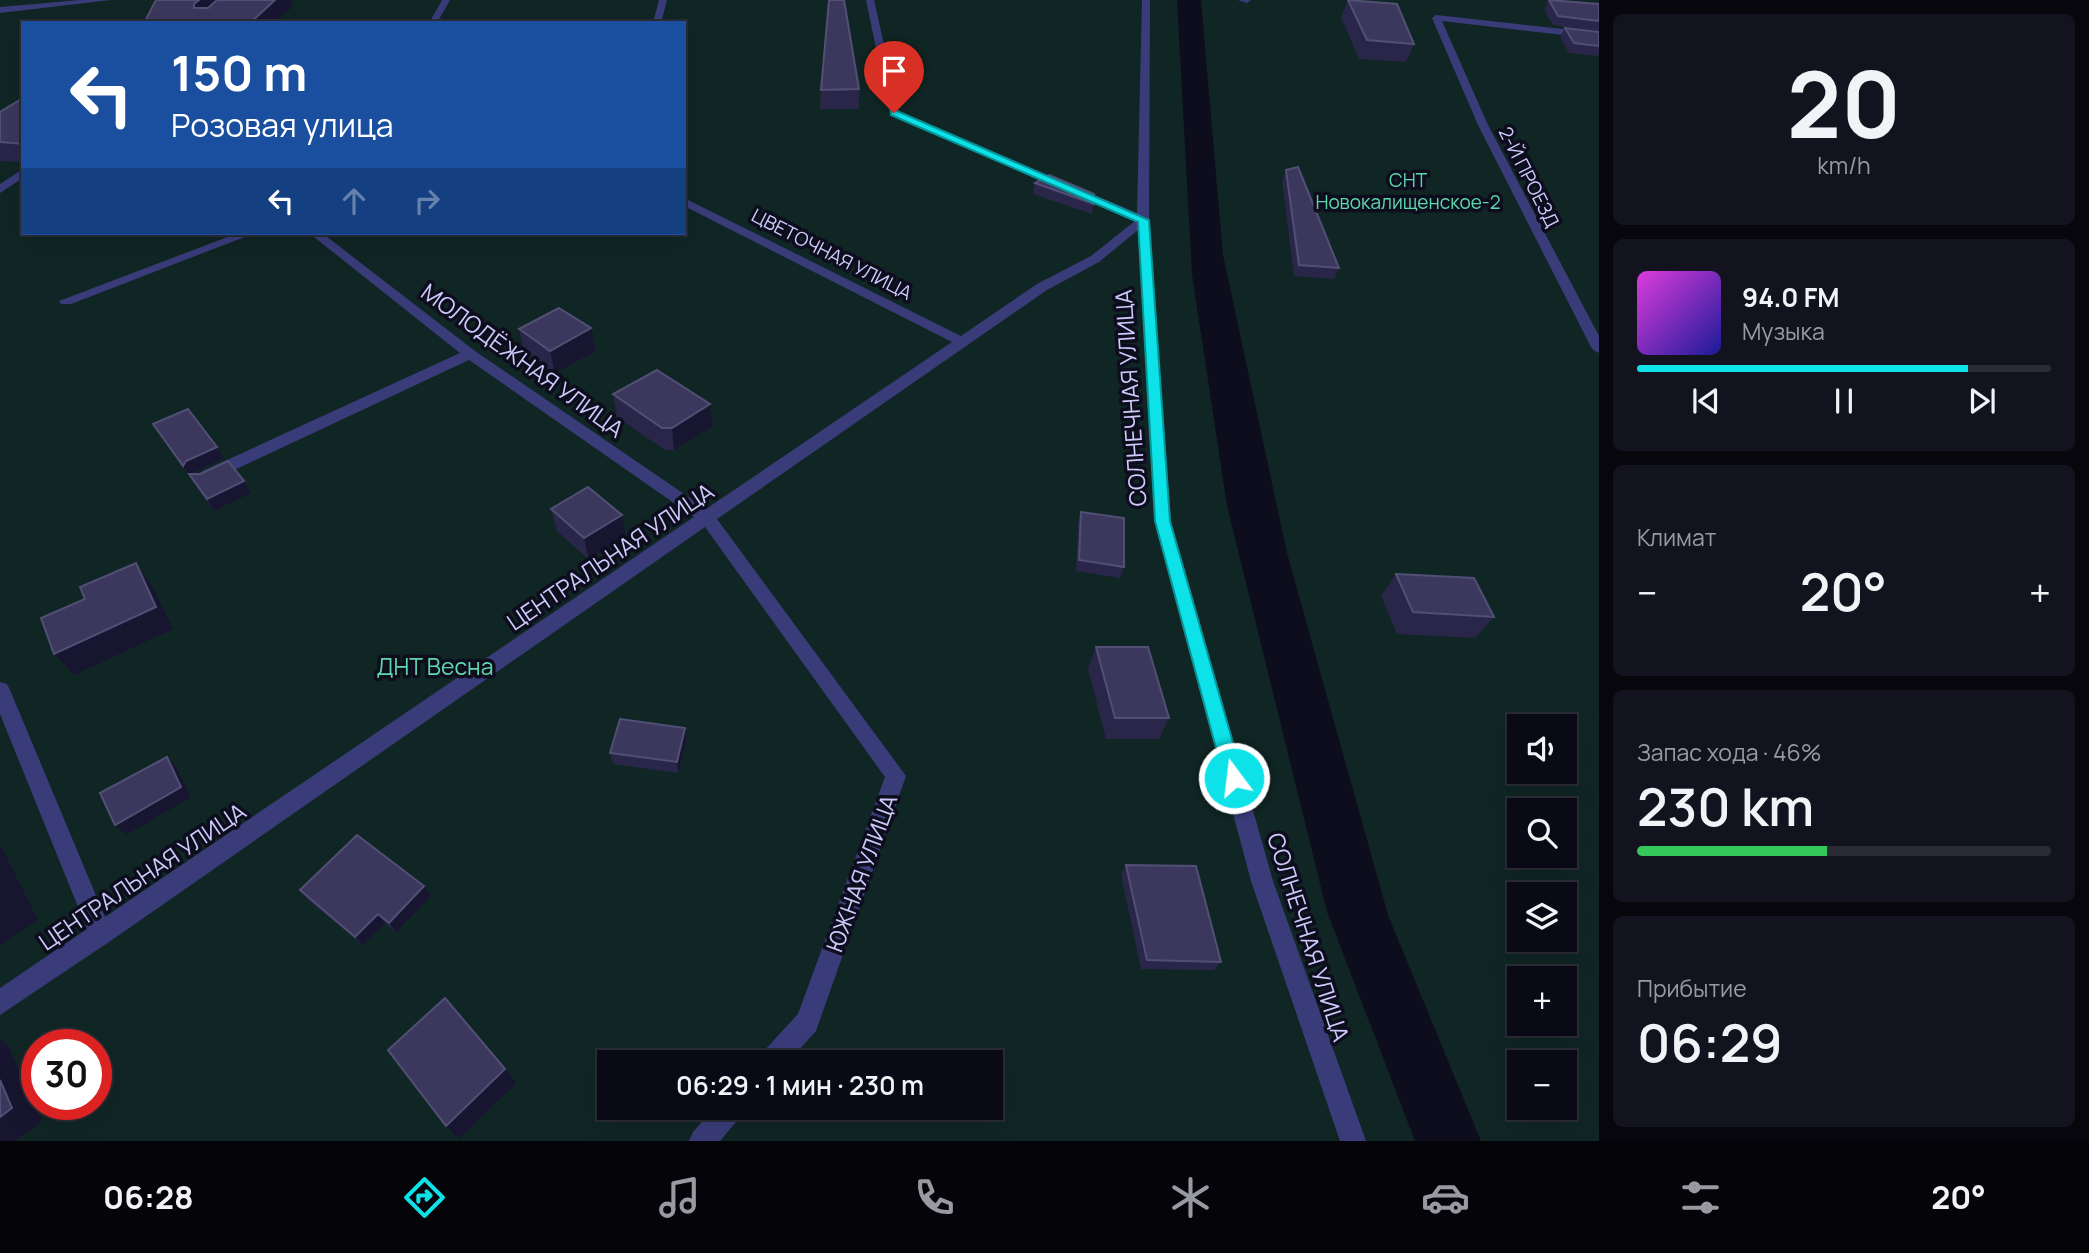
<!DOCTYPE html>
<html lang="ru">
<head>
<meta charset="utf-8">
<style>
  :root { --surface:#0a0a16; --page:#13131f; --text:#f1f3f6; --muted:#999aa1; --line:#2a2b35; --accent:#0ce2e8 }
  body { margin:0; font-family:Manrope,sans-serif; background:var(--page); color:var(--text); height:100vh; display:flex; flex-direction:column; font-size:26px; white-space:nowrap }
  * { box-sizing:border-box; margin:0 }
  p { font-size:23px; color:var(--muted) }
  .icon { flex:none; width:38px; height:38px; fill:none; stroke:currentColor; stroke-width:2; stroke-linecap:round; stroke-linejoin:round }
  .map { position:relative; flex:1; overflow:hidden }
  .panel { display:flex; flex-direction:column; gap:14px; padding:14px; background:#06060c; width:490px }
  .panel>* { flex:none }
  .top-card { position:absolute; left:21px; top:21px; width:665px; height:214px; border-radius:0px; box-shadow:0 7px 28px #0002,0 0 0 2px var(--line); background:#1a4fa0; color:#fff; overflow:hidden }
  .buttons { position:absolute; left:1507px; top:714px; display:grid; gap:14px }
  .buttons a { display:grid; place-items:center; width:70px; height:70px; border-radius:0px; background:var(--surface); box-shadow:0 7px 28px #0002,0 0 0 2px var(--line); font-size:35px }
  .speed { position:absolute; left:21px; top:1029px; display:flex; gap:14px; font-size:35px; font-weight:700; text-align:center }
  .speed>* { display:grid; place-content:center; width:91px; height:91px; border-radius:50%; background:var(--surface); box-shadow:0 7px 28px #0002,0 0 0 2px var(--line); line-height:1 }
  .speed .limit { border:10px solid #d22; background:#fff; color:#111 }
  .pin { position:absolute; display:grid; place-items:center; width:60px; height:60px; color:#fff; margin:-72px -30px; border-radius:50% 50% 50% 0; rotate:-45deg; box-shadow:0 0 7px #0007 }
  .pin .icon { rotate:45deg }
  .me { position:absolute; width:77px; margin:-38px; rotate:345deg; stroke-linejoin:round; filter:drop-shadow(0 0 5px #0008) }
  .turn { display:flex; align-items:center; gap:24px; height:147px; padding:0 35px; font-size:32px }
  .turn .icon { width:91px; height:91px; stroke-width:2.5 }
  .turn b { display:block; font-size:49px; line-height:60px }
  .lanes { display:flex; align-items:center; height:66px; padding:0 35px; background:#0003; justify-content:center; gap:35px; direction:ltr }
  .lanes .off { opacity:.35 }
  .big { font-size:52px; font-weight:600; line-height:1.1 }
  .panel .card { flex:1; display:flex; flex-direction:column; justify-content:center; gap:10px; min-width:0; padding:0 24px; border-radius:10px; background:var(--page) }
  .panel .dial { align-items:center; gap:0 }
  .dial b { font-size:91px; line-height:1 }
  .song { display:flex; align-items:center; gap:21px }
  .cover { width:84px; height:84px; border-radius:10px; background:linear-gradient(135deg,hsl(300 70% 55%),hsl(240 70% 35%)) }
  .played { height:7px; border-radius:4px; background:linear-gradient(90deg,var(--accent) 80%,var(--line) 80%) }
  .keys { display:flex; justify-content:space-around; direction:ltr }
  .heat { display:flex; justify-content:space-between; align-items:center; font-size:38px; direction:ltr }
  .charge { height:10px; border-radius:5px; background:linear-gradient(90deg,#34c759 46%,var(--line) 0) }
  .trip { position:absolute; left:597px; top:1050px; width:406px; height:70px; border-radius:0px; background:var(--surface); box-shadow:0 7px 28px #0002,0 0 0 2px var(--line); font-weight:600; line-height:70px; text-align:center }
  .tab-bar { display:flex; height:112px; justify-content:space-around; align-items:center; background:#040409; color:var(--muted) }
  .tab-bar .icon { width:49px; height:49px }
  .tab-bar .selected { color:var(--accent) }
  .tab-bar b { font-size:32px; color:var(--text) }
  main { display:flex; flex:1; min-height:0 }
  .map>svg:first-child { display:block }
</style>
</head>
<body>
<main>
<div class="map">
<svg width="1599" height="1141" viewBox="0 0 1599 1141">
  <rect width="100%" height="100%" fill="#0e0d1d"/>
  <!-- green -->
  <path fill="#102624" fill-rule="evenodd" d="M0 0H1177L1192 275 1227 506 1327 912 1415 1141H0ZM23 23H684V233H23ZM37 1045H96V1104H37ZM609 1062H990V1108H609Z
    M1201 0H1599V1141H1481L1388 915 1287 553 1223 255ZM1519 726H1564V772H1519ZM1519 810H1564V856H1519ZM1519 894H1564V940H1519ZM1519 978H1564V1024H1519ZM1519 1062H1564V1108H1519Z"/>
  <g fill="none" stroke-linecap="round" stroke-linejoin="round">
    <!-- minor -->
    <path fill="#3a3c7a" fill-rule="evenodd" d="M80 0H111L0 13V7Z
      M442 0H450L437 23H429Z
      M659 0H667L661 23H653Z
      M866 0H874L899 111 1137 213 1142 0H1150L1149 220 1171 521 1273 881 1366 1141H1340L1251 881 1155 521 1138 230 1099 262 1047 290 717 519 906 776 816 1031 788 1062H758L762 1053 798 1014 885 777 705 527 109 942 0 1015V988L87 929 0 714V682L7 684 10 690 105 917 694 517 469 360 215 479H203L201 475 203 471 460 353 309 233H322L475 351 706 509 952 342 684 206V198L961 336 1037 284 1091 256 1135 221 890 115Z
      M1238 0H1251L1247 3Z
      M1436 15 1599 33V39L1442 21 1488 125 1599 336V353L1592 349 1478 125 1432 18Z
      M23 169V178L0 193V184Z
      M238 233H255L71 304H61L59 301Z
      M714 1108H744L740 1117 720 1141H689L693 1132Z"/>
  </g>
  <!-- wall -->
  <path fill="#2a264a" d="M1348 0 1414 44 1406 62 1359 59 1341 17Z
    M1548 0 1599 4V31L1553 25 1544 9Z
    M1565 28 1599 32V56L1569 53 1560 37Z
    M859 89V109H820L821 90Z
    M23 98V162L0 161V112Z
    M1286 170 1339 268 1334 279 1294 276 1282 180Z
    M1035 183 1094 204 1092 214 1033 194Z
    M519 329 596 351 555 373 524 351Z
    M613 394 712 427 674 450H665L617 417Z
    M153 424 224 458 193 473 192 474 244 481 251 493 214 511Z
    M551 509 626 537 589 560 557 531Z
    M1081 512 1124 567 1120 578 1076 571 1078 524Z
    M1396 574 1494 617 1475 638 1397 634 1381 596Z
    M1096 647 1169 718 1159 739H1106L1088 669Z
    M685 728 687 738 678 773 613 764 610 753Z
    M1126 865 1221 962 1214 970 1141 969 1121 874Z
    M424 886 431 896 396 932 385 923 363 945 308 900 300 890Z"/>
  <!-- shaded-wall -->
  <path fill="#181530" d="M199 0H226L201 21 194 8V4Z
    M275 0H293L291 1 293 6 275 23H250Z
    M591 328 596 351 555 373 550 351Z
    M710 404 712 427 674 450 672 428Z
    M217 447 224 458 193 473 190 477 183 466 186 461Z
    M244 481 251 493 214 511 207 499Z
    M622 515 626 537 589 560 584 538Z
    M136 563 152 586 173 629 74 675 54 654Z
    M685 728 687 738 678 773 677 762Z
    M167 757 176 767 191 797 126 835 115 825Z
    M0 846 2 848 38 920 0 945Z
    M424 886 431 896 396 932 389 923Z
    M378 914 385 923 363 945 355 937Z
    M0 1040 7 1044 42 1121 15 1141H0Z
    M505 1069 516 1083 459 1139 446 1126Z"/>
  <!-- building -->
  <path fill="#3c385d" stroke="#524f76" stroke-width="2" d="M156 0H199L194 4V8H208L217 0H275L250 23H144Z
    M829 0H844L859 89 821 90Z
    M1348 0 1397 4 1414 44 1367 40Z
    M1549 0 1599 4V21L1558 16Z
    M1565 28 1599 32V46L1574 43Z
    M23 98V144L0 142V112Z
    M1298 167 1339 268 1299 265 1286 170Z
    M1049 175 1094 194V204L1035 183Z
    M559 308 591 328 550 351 519 329Z
    M657 370 710 404 672 428H662L613 394Z
    M188 409 217 447 186 461 183 466 153 424Z
    M228 461 244 481 207 499 189 474H200Z
    M588 487 622 515 584 538 551 509Z
    M1081 512 1124 518V567L1079 560Z
    M136 563 156 607 54 654 41 618 85 599 80 587Z
    M1396 574 1474 578 1494 617 1413 612Z
    M1096 647H1148L1169 718H1115Z
    M620 719 685 728 677 762 610 753Z
    M167 757 181 787 115 825 100 793Z
    M357 835 424 886 389 923 378 914 355 937 300 890Z
    M1126 865 1196 866 1221 962 1147 960Z
    M445 998 505 1069 446 1126 388 1050Z
    M0 1080 12 1108 0 1117Z"/>
  <!-- route -->
  <path fill="#0ce2e8" stroke="#089397" stroke-width="2" d="M891 111H897L1149 220 1170 521 1243 778 1240 784 1234 786 1227 784 1224 778 1155 521 1138 222 891 115Z"/>
  <g text-anchor="middle" dominant-baseline="central" stroke-width="7" stroke-linejoin="round" paint-order="stroke">
    <!-- far-street labels -->
    <g font-size="19" fill="#cdcbfc" stroke="#0e0d1d">
      <text transform="translate(1529 177) rotate(63)">2-Й ПРОЕЗД</text>
      <text transform="translate(832 254) rotate(27)">ЦВЕТОЧНАЯ УЛИЦА</text>
    </g>
    <!-- far-park labels -->
    <g font-size="19" fill="#5cd8af" stroke="#0e0d1d">
      <text x="1408" y="180">СНТ<tspan x="1408" dy="22">Новокалищенское-2</tspan></text>
    </g>
    <!-- street labels -->
    <g font-size="23" fill="#cdcbfc" stroke="#0e0d1d">
      <text transform="translate(523 360) rotate(36)">МОЛОДЁЖНАЯ УЛИЦА</text>
      <text transform="translate(1130 398) rotate(-94)">СОЛНЕЧНАЯ УЛИЦА</text>
      <text transform="translate(610 556) rotate(-34)">ЦЕНТРАЛЬНАЯ УЛИЦА</text>
      <text transform="translate(861 873) rotate(-70)">ЮЖНАЯ УЛИЦА</text>
      <text transform="translate(142 876) rotate(-34)">ЦЕНТРАЛЬНАЯ УЛИЦА</text>
      <text transform="translate(1309 937) rotate(72)">СОЛНЕЧНАЯ УЛИЦА</text>
    </g>
    <!-- park labels -->
    <g font-size="23" fill="#5cd8af" stroke="#0e0d1d">
      <text x="435" y="666">ДНТ Весна</text>
    </g>
  </g>
</svg>
<div class="buttons">
<a><svg class="icon" aria-label="sound" viewBox="0 0 24 24"><path d="M4 9h4l5-4v14l-5-4H4zM17 9q2 3 0 6"/></svg></a>
<a><svg class="icon" aria-label="search" viewBox="0 0 24 24"><circle cx="10" cy="10" r="6"/><path d="M15 15l6 6"/></svg></a>
<a><svg class="icon" aria-label="layers" viewBox="0 0 24 24"><path d="M12 4l9 5-9 5-9-5zM3 14l9 5 9-5"/></svg></a>
<a>+</a>
<a>−</a>
</div>
<div class="speed"><div class="limit">30</div></div>
<div class="pin" style="left:894px;top:113px;background:#d93025"><svg class="icon" aria-label="arrive" viewBox="0 0 24 24"><path d="M6 21V4h12l-3 4 3 4H6"/></svg></div>
<svg class="me" style="left:1234px;top:778px" viewBox="-20 -20 40 40"><circle r="17" fill="#0ce2e8" stroke="#fff" stroke-width="3"/><path d="M0-11L8 9 0 5-8 9z" fill="#fff"/></svg>
<div class="trip">06:29 · 1 мин · 230 m</div>
<div class="top-card">
<div class="turn"><svg class="icon" aria-label="left" viewBox="0 0 24 24"><path d="M17 20v-9H6M10 6l-5 5 5 5"/></svg><div><b>150 m</b>Розовая улица</div></div>
<div class="lanes"><svg class="icon" aria-label="left" viewBox="0 0 24 24"><path d="M17 20v-9H6M10 6l-5 5 5 5"/></svg><svg class="icon off" aria-label="ahead" viewBox="0 0 24 24"><path d="M12 20V5M6 11l6-6 6 6"/></svg><svg class="icon off" aria-label="right" viewBox="0 0 24 24"><path d="M7 20v-9h11M14 6l5 5-5 5"/></svg></div>
</div>
</div>
<section class="panel">
<div class="card dial"><b>20</b><p>km/h</p></div>
<div class="card">
<div class="song"><i class="cover"></i><div><b>94.0 FM</b><p>Музыка</p></div></div>
<div class="played"></div>
<div class="keys"><svg class="icon" aria-label="previous" viewBox="0 0 24 24"><path d="M18 5L8 12l10 7zM5 5v14"/></svg><svg class="icon" aria-label="pause" viewBox="0 0 24 24"><path d="M8 5v14M16 5v14"/></svg><svg class="icon" aria-label="next" viewBox="0 0 24 24"><path d="M6 5l10 7-10 7zM19 5v14"/></svg></div>
</div>
<div class="card"><p>Климат</p>
<div class="heat"><a>−</a><b class="big">20°</b><a>+</a></div>
</div>
<div class="card"><p>Запас хода · 46%</p><b class="big">230 km</b><div class="charge"></div></div>
<div class="card"><p>Прибытие</p><b class="big">06:29</b></div>
</section>
</main>
<nav class="tab-bar">
<b>06:28</b>
<svg class="icon selected" aria-label="directions" viewBox="0 0 24 24"><path d="M12 3l9 9-9 9-9-9zM9 14v-3h6M13 9l2 2-2 2"/></svg>
<svg class="icon" aria-label="music" viewBox="0 0 24 24"><path d="M9 18V5l10-2v13"/><circle cx="6" cy="18" r="3"/><circle cx="16" cy="16" r="3"/></svg>
<svg class="icon" aria-label="phone" viewBox="0 0 24 24"><path d="M5 4h4l2 5-3 2q2 4 5 5l2-3 5 2v4C11 20 4 13 5 4z"/></svg>
<svg class="icon" aria-label="climate" viewBox="0 0 24 24"><path d="M12 3v18M4 7l16 10M4 17L20 7"/></svg>
<svg class="icon" aria-label="car" viewBox="0 0 24 24"><path d="M5 17H2v-5l4-1 3-4h7l3 4 3 1v5h-3M9 17h6M6 11h13"/><circle cx="7" cy="17" r="2"/><circle cx="17" cy="17" r="2"/></svg>
<svg class="icon" aria-label="filters" viewBox="0 0 24 24"><path d="M4 7h16M4 17h16"/><circle cx="9" cy="7" r="2"/><circle cx="15" cy="17" r="2"/></svg>
<b>20°</b>
</nav>
</body>
</html>
